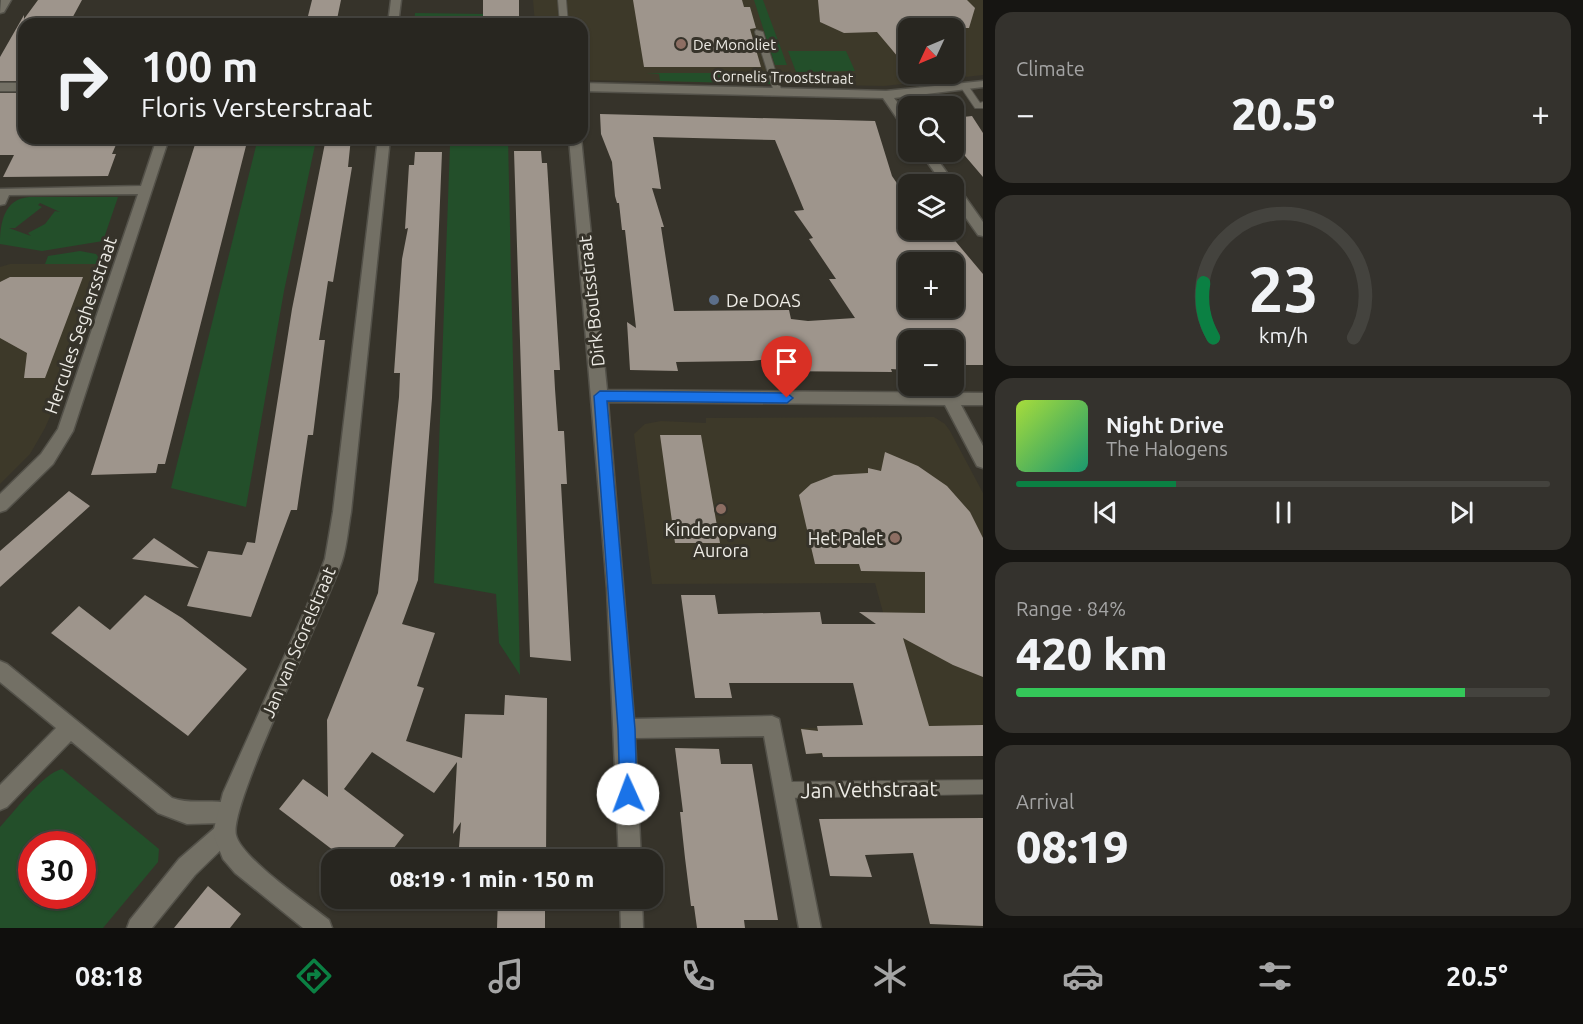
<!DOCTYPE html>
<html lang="en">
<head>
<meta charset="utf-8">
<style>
  :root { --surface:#282620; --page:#34322d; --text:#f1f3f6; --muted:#a5a5a5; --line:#44433e; --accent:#0b8043 }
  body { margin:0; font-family:Ubuntu,sans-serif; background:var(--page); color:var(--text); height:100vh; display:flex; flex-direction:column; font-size:22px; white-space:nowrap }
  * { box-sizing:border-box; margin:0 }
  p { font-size:20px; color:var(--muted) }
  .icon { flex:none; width:33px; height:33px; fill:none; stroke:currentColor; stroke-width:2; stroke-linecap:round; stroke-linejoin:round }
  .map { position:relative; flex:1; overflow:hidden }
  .side { display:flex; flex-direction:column; gap:12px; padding:12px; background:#161512; width:600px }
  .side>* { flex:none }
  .top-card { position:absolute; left:18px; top:18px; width:570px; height:126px; border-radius:18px; box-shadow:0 2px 4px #0004,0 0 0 2px var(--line); background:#282620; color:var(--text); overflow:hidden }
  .needle { width:39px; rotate:226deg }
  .buttons { position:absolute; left:898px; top:18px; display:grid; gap:12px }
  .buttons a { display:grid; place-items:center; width:66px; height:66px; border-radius:12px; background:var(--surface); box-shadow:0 2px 4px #0004,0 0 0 2px var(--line); font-size:30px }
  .speed { position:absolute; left:18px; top:831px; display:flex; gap:12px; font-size:30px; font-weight:700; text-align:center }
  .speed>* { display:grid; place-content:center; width:78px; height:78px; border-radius:50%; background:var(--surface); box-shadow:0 2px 4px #0004,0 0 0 2px var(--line); line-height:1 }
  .speed .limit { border:9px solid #d22; background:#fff; color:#111 }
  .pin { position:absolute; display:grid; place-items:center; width:51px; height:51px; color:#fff; margin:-62px -26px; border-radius:50% 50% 50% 0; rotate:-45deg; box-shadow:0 0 6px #0007 }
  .pin .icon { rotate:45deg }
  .me { position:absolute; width:66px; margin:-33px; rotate:358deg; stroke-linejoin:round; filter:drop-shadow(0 0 4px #0008) }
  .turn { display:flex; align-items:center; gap:21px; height:126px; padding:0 24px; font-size:27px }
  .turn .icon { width:78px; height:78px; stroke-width:2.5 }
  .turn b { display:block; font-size:42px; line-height:51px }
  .big { font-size:45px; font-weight:800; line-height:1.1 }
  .side .widget { flex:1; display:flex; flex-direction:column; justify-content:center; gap:9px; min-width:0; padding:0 21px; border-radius:18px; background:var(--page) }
  .side .dial { align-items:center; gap:0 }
  .dial svg { height:156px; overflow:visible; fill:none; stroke:var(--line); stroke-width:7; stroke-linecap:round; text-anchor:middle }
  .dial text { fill:var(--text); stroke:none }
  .song { display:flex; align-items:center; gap:18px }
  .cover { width:72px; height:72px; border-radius:9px; background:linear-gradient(135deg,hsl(80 70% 55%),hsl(160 70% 35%)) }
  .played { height:6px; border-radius:3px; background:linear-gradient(90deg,var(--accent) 30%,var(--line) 30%) }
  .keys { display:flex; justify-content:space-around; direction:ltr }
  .heat { display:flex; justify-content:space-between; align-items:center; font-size:33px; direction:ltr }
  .charge { height:9px; border-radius:4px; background:linear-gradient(90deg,#34c759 84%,var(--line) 0) }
  .trip { position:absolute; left:321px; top:849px; width:342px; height:60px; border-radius:18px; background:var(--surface); box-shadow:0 2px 4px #0004,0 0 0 2px var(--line); font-weight:800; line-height:60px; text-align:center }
  .menu { display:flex; height:96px; justify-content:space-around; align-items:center; background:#100f0d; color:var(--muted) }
  .menu .icon { width:42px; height:42px }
  .menu .on { color:var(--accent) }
  .menu b { font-size:27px; color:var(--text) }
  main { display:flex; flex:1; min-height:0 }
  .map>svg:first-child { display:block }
</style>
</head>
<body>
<main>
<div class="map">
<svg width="983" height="928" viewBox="0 0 983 928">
  <rect width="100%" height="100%" fill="#36332a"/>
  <!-- built -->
  <path fill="#3d3929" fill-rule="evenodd" d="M533 0H983V75L884 86 582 80V24H535ZM909 28H954V74H909Z
    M10 264H98L45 411 52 412 45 428 30 454 0 484V267Z
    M934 417 945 424 950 431 983 493V756L822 757V754H806L800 728 914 726 875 583 652 584 634 434 645 424 661 421 706 423V418Z"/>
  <!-- green -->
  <path fill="#234f2a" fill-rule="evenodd" d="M754 0H763L787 65H775Z
    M415 13 483 14V24H414Z
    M788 51H846L855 71 796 72Z
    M646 73H767L771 84 660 81 659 74Z
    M416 138H508L520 675 499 643 496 594 434 583 450 145 416 146Z
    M315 145 284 291 246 507 171 488 256 146Z
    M29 197H118L103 241 42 251 0 244C0 223 4 199 29 197ZM40 203 60 212 55 211 45 224 28 233 31 236 9 228H15L42 207 38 205Z
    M80 251 96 254 100 259 98 264H45L48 256Z
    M62 769 159 849 158 862 103 928H0V827C14 812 43 773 62 769ZM32 844H82V896H32Z"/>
  <!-- building -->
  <path fill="#9e958c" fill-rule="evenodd" d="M38 0H82L69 24H24V81H0V57L24 15V19Z
    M312 0H341L336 24H306Z
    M483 0H519V24H483Z
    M633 0H742L744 7H750L756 28 750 29 761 67H644Z
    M818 0H967L975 8 969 28H909V70L877 32 844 33 820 22Z
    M0 93H24V140H118L112 154H116L108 176 3 177 14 155H0Z
    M600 114 875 121 892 176 909 201V230H946L983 274V365H954V340H909V366H903L906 370 891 369 892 372 769 371 768 359 752 361 676 362 678 371 630 370 627 322 636 328 625 230H622L619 203H617L615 196 612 162 601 134ZM653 137 775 140 804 210 794 211 813 238 809 239 836 279H829L855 318 808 321 791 319 789 310 674 311 661 227H664L652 188 661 189ZM909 262H954V308H909Z
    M972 116 983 133V177L954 143V118Z
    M197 138H248L165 464H158L156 473 91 475Z
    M326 138H351L348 167H352L333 282 328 281 325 301 319 340H325L313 435H308L297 510H291L251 617 187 606 208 551 242 555 247 542 255 543 292 309Z
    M514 151H541L542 163H547L560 370H554L555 389 558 431H564L567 484H561L571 661 530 657Z
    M415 152H442L432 398 418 580 402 624 435 633 417 686 424 688 406 741 462 758 465 714 504 715 505 695 547 698 546 860H458L461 822 453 834 457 762 434 793 372 752 344 789 404 835 390 853 439 854 436 860H346L279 809 303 779 328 797 327 720 378 593 399 397 400 373H394L402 259 408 228 405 229 409 165H414Z
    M10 277H83L45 378H24L27 353 0 338V282Z
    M660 435H701L720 543H675Z
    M885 452 918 466 947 486 970 512 983 538V677L953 665 903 638 929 726 983 725V756L823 757 822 753 806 754 801 729 818 731 817 726 863 725 853 683H729L732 698H695L681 595H715L718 614 820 612 822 624H876L859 612 925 613V572L861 571 859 564H815L799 495 811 484 834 475 868 473V468L881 471Z
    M69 491 90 506 0 587V551Z
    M154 538 199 568 132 559Z
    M145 595 182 618 247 669 188 736 51 633 79 606 110 630Z
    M675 748 719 749 721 764H752L778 920H744L745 928H697L694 906H691L685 858 680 812H683Z
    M983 818V926L930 924 913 853 865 855 872 877 830 876 819 819Z
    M208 886 241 914 230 928H174Z
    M498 898H545V928H497Z"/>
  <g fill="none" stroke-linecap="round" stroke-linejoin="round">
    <defs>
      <path id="service" d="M558 0H566L568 24H560Z
        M522 18H528L529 24H521Z
        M756 30 763 32 782 92 781 94 774 92 755 32Z
        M961 84H967L980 103 983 102V108H975L960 86Z
        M983 780V794L784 798 779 795 776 790 779 785 784 782Z"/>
      <path id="minor" d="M391 0H401L398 24H388Z
        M983 81V87L894 98 909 118V131L905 130 883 98 582 91V83L886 91Z
        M157 138H169L73 431 53 464 6 510 0 512V494L41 454 58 429 138 194 9 195 5 204 0 205V189L141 186Z
        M569 138H581L607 390 983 393V405H961L983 446V468L977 466 945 405 608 402 634 719 772 716 779 719 821 928H799L764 736 635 738 641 860H619L607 588Z
        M920 152H932L955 184 954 186 943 184Z
        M954 187 959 188 983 222V236L978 235 954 201Z
        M0 661 7 664 172 798C194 806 216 797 234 805L237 812 234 819 224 823 231 826 235 833 231 840 195 875 152 928H127L130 920 179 859 217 826 223 823 187 824 158 813 71 741 7 807 0 810V785L56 728 0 682Z
        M620 898H642L643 928H621Z"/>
      <path id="tertiary" d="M1 0H11L4 12 0 13Z
        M0 83H24V91H0Z
        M378 138H390L351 512C348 528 347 546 342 561 327 607 228 806 236 835 241 858 309 904 329 920L332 928H303L235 873 223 859 213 833 223 793 307 606 325 559 333 512Z"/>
    </defs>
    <!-- service casing -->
    <use href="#service" stroke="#535149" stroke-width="2"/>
    <!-- minor casing -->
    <use href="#minor" stroke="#535149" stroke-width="3"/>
    <!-- tertiary casing -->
    <use href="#tertiary" stroke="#535149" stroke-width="3"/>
    <!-- service -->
    <use href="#service" fill="#737065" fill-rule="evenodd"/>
    <!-- minor -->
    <use href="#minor" fill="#737065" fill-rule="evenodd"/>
    <!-- tertiary -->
    <use href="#tertiary" fill="#737065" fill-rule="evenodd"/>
  </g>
  <!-- route -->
  <path fill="#1a73e8" stroke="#114b97" stroke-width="1.5" d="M600 391 787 393 793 398 787 403 607 401 635 729 637 794 634 800 628 803 622 800 620 794 618 729 594 396Z"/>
  <!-- markers -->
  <g fill="#8d6e63" stroke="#36332a" stroke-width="2">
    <circle cx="681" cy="44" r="6"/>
    <circle cx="721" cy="509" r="6"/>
    <circle cx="895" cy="538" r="6"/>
  </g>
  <circle fill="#5c6f8a" stroke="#36332a" stroke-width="2" cx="714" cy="300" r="6"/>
  <g text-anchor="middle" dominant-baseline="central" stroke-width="6" stroke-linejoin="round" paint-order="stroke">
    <!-- far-poi labels -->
    <g font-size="15" fill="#edebe5" stroke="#36332a" text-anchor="start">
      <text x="693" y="44">De Monoliet</text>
    </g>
    <!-- far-street labels -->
    <g font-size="15" fill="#edebe5" stroke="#36332a">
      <text transform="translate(783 77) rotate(1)">Cornelis Trooststraat</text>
    </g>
    <!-- poi labels -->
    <g font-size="18" fill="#edebe5" stroke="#36332a" text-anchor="start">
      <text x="726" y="300">De DOAS</text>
      <text x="721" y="529" text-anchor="middle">Kinderopvang<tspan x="721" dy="21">Aurora</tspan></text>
      <text x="883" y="538" text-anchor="end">Het Palet</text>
    </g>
    <!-- street labels -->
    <g font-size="18" fill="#edebe5" stroke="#36332a">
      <text transform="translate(591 301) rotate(-96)">Dirk Boutsstraat</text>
      <text transform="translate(80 325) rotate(-71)">Hercules Seghersstraat</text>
      <text transform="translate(298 642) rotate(-67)">Jan van Scorelstraat</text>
    </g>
    <!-- near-street labels -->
    <g font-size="21" fill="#edebe5" stroke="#36332a">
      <text transform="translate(869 789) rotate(-1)">Jan Vethstraat</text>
    </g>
  </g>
</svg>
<div class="buttons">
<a><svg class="needle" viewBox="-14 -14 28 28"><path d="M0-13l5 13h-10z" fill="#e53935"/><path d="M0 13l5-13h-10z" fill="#a5a5a5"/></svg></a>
<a><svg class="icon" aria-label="search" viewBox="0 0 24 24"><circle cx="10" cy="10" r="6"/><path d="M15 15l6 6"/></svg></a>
<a><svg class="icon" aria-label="layers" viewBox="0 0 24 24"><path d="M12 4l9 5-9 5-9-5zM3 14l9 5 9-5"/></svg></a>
<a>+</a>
<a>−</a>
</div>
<div class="speed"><div class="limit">30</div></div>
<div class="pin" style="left:787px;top:398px;background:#d93025"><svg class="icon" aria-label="arrive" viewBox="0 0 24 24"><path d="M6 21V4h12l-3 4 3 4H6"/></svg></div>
<svg class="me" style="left:628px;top:794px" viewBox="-20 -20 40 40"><circle r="19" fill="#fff"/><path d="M0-13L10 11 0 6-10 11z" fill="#1a73e8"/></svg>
<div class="trip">08:19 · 1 min · 150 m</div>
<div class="top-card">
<div class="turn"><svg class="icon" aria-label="right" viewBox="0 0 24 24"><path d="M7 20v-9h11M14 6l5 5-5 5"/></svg><div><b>100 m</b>Floris Versterstraat</div></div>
</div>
</div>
<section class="side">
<div class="widget"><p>Climate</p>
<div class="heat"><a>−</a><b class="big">20.5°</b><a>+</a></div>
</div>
<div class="widget dial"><svg viewBox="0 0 100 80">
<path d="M14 69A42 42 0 1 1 86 69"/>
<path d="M14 69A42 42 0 0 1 9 41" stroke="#0b8043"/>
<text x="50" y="56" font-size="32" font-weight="700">23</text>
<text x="50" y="72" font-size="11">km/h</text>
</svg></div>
<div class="widget">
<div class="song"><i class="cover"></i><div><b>Night Drive</b><p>The Halogens</p></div></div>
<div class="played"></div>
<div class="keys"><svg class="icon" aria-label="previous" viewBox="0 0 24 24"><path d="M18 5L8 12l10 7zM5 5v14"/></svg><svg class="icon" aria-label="pause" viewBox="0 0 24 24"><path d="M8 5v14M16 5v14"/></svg><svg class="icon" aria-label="next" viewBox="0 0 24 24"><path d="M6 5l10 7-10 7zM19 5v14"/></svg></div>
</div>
<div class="widget"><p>Range · 84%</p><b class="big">420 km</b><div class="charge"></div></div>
<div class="widget"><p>Arrival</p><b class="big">08:19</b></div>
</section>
</main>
<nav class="menu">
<b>08:18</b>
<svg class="icon on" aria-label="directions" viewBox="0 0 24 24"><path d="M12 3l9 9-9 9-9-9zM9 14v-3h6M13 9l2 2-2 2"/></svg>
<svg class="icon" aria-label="music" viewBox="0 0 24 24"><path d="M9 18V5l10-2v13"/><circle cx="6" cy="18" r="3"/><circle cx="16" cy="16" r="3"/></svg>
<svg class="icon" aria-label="phone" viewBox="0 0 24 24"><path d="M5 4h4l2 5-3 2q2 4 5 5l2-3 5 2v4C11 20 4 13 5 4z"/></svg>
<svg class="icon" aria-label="climate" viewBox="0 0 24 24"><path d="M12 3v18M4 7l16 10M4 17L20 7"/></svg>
<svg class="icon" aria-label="car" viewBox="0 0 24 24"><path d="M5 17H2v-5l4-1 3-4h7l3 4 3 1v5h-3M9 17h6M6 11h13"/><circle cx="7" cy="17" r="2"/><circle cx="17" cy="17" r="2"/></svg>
<svg class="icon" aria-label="filters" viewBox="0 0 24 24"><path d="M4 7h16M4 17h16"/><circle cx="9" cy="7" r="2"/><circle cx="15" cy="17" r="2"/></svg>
<b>20.5°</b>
</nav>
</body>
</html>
